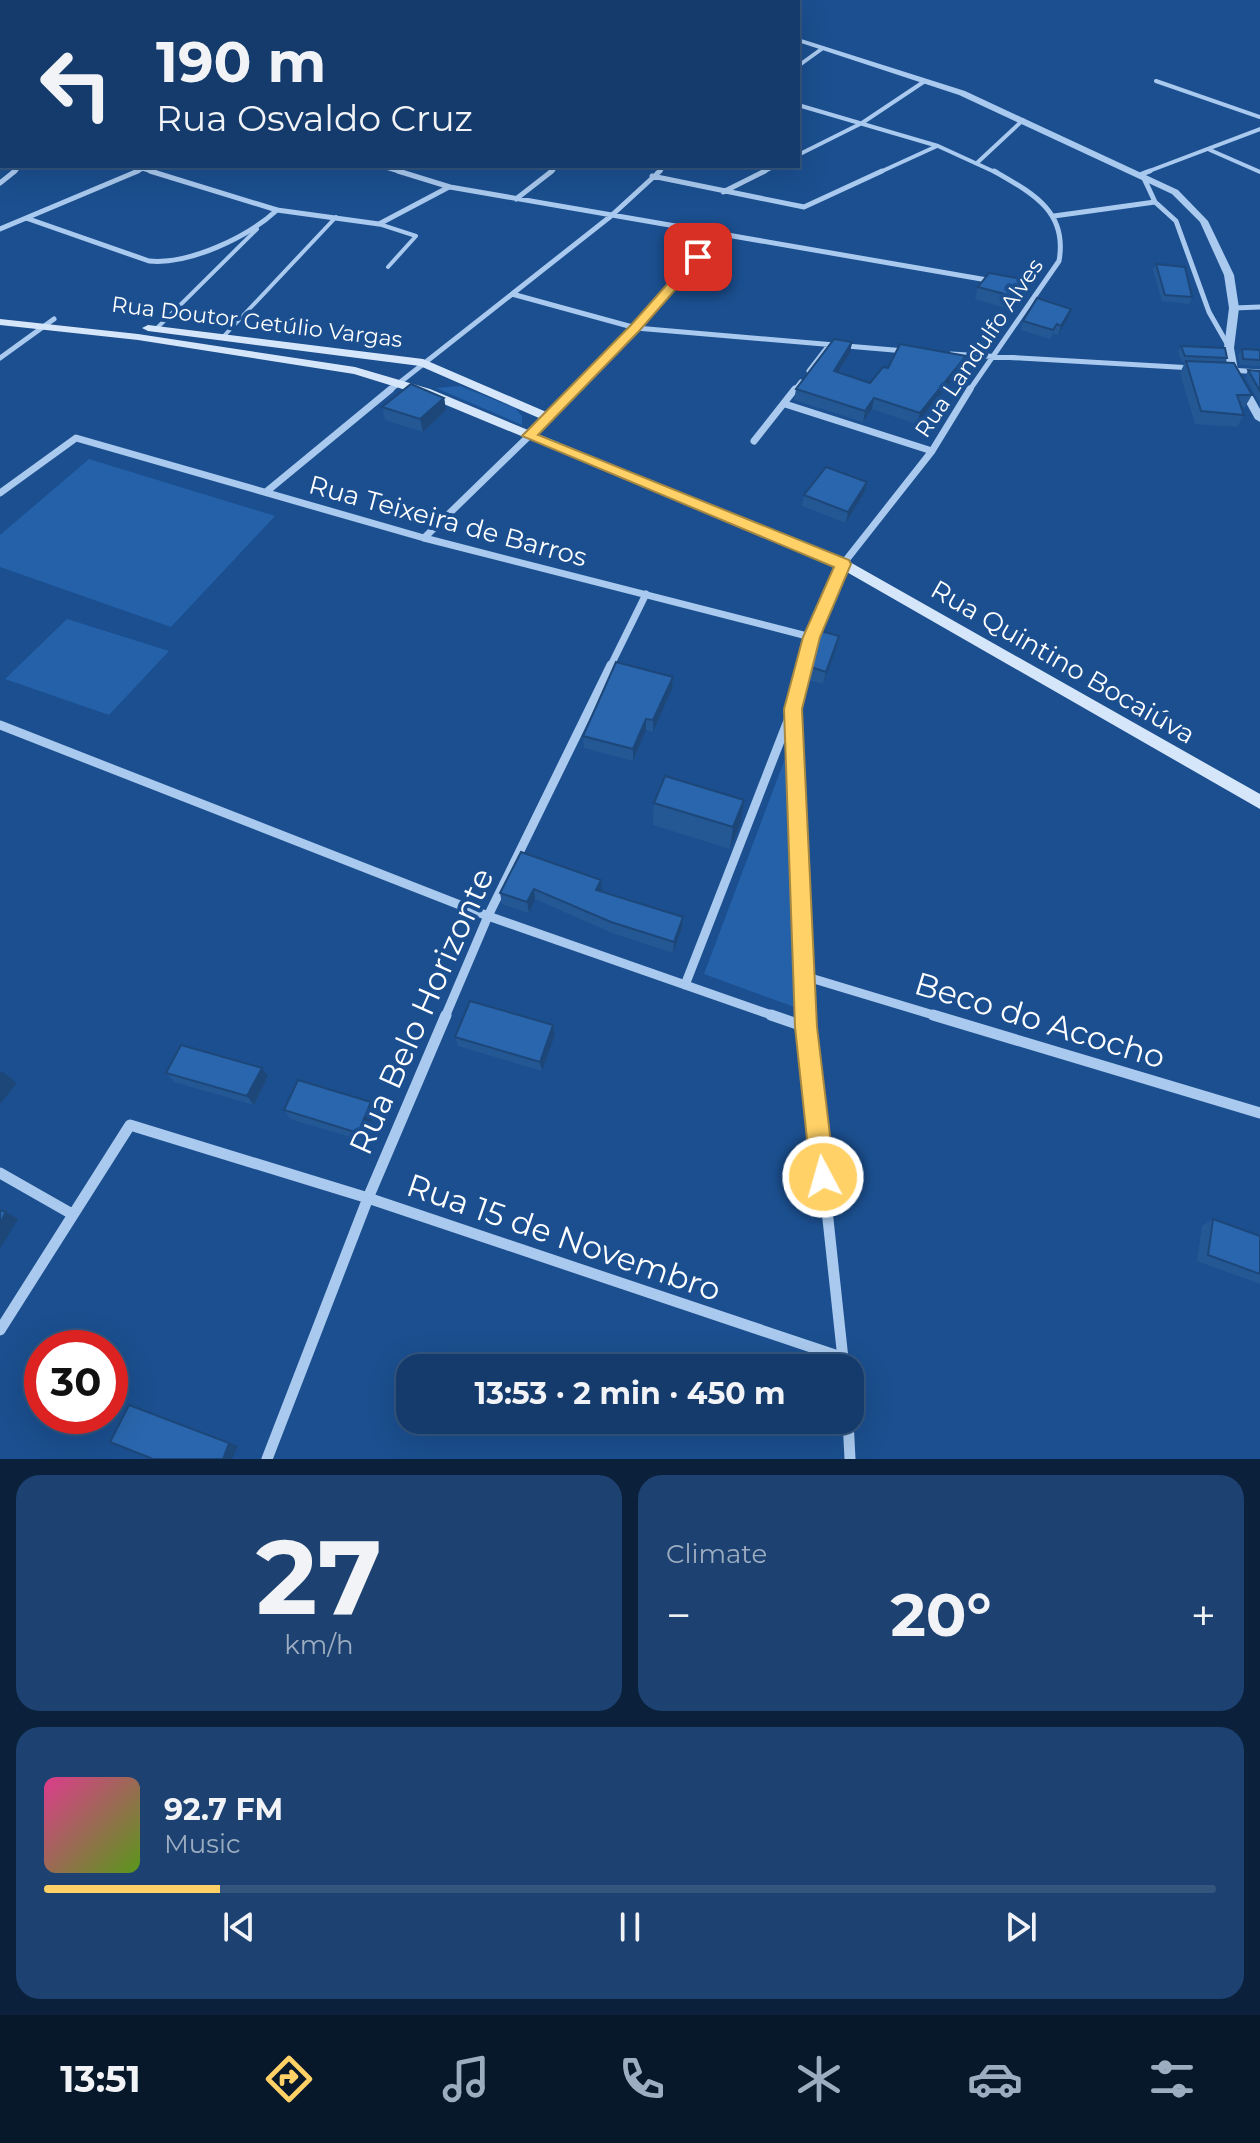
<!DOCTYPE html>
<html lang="en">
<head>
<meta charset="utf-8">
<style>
  :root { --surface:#143b6b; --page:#1d4271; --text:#f1f3f6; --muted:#9dadc1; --line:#33557e; --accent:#ffd166 }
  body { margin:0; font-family:Montserrat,sans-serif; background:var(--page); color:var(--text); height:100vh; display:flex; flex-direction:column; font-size:30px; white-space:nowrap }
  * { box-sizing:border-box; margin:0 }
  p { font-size:26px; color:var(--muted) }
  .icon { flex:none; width:44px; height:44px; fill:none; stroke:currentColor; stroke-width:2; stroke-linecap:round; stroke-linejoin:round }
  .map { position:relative; height:1459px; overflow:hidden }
  .details { display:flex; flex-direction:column; gap:16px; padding:16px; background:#0b203b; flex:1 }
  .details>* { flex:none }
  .top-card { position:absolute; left:0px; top:0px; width:800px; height:168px; box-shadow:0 8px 32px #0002,0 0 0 2px var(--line); background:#143b6b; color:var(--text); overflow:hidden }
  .speed { position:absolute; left:24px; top:1330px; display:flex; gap:16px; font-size:40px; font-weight:700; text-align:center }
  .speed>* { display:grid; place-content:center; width:104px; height:104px; border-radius:50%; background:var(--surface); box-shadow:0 8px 32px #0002,0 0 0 2px var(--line); line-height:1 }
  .speed .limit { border:12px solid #d22; background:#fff; color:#111 }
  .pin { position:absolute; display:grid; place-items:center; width:68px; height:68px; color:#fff; margin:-34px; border-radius:16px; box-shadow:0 4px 12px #0006 }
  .me { position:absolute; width:88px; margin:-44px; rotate:354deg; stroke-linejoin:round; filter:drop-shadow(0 0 6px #0008) }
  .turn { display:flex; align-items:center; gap:28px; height:168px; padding:0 24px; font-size:36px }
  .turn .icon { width:104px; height:104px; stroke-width:2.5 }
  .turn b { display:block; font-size:56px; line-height:68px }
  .big { font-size:60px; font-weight:700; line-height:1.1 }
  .details .card { flex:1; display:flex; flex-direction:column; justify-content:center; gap:12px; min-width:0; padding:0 28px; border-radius:24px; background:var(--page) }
  .details .dial { align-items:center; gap:0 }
  .dial b { font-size:104px; line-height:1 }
  .song { display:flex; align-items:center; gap:24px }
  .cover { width:96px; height:96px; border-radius:12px; background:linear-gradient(135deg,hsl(330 70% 55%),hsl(90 70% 35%)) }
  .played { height:8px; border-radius:4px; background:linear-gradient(90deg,var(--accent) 15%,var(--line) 15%) }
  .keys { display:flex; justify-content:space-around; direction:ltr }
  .heat { display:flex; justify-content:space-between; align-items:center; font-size:44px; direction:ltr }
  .details .tiles { flex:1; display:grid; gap:16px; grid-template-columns:1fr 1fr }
  .card:last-child { grid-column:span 2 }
  .trip { position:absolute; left:396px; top:1354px; width:468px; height:80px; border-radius:24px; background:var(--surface); box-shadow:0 8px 32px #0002,0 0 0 2px var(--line); font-weight:700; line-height:80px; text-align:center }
  .menu { display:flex; height:128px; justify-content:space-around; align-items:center; background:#08182b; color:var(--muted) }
  .menu .icon { width:56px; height:56px }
  .menu .active { color:var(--accent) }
  .menu b { font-size:36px; color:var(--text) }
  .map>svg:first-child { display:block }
</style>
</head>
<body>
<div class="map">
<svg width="1260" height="1459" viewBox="0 0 1260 1459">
  <rect width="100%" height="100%" fill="#1b4f8f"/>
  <!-- green -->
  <path fill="#2461a8" d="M460 386 515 408 522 416V425L436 388Z
    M89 459 275 516 171 627 0 567V535Z
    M67 619 169 651 109 715 5 679Z
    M786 756 797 1008 704 974Z"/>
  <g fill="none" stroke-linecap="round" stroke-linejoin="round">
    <!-- service -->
    <path stroke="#a9c9ee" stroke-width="4" d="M379 224 416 236 388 267
      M156 329 257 229
      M223 337 336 217"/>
    <!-- minor-far4 -->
    <path stroke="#a9c9ee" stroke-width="4" d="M44 0 52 2
      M156 2 163 0
      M798 66 823 48
      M1156 81 1260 117
      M798 105 938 146 997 173
      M1210 150 1260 172
      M798 155 862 123 925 81
      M978 162 1023 120
      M134 166 157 173
      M381 166 404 173
      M12 173 21 166
      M133 173 145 168
      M549 173 558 166
      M657 173 665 166
      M761 173 775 166
      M878 173 937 146
      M1144 173 1260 129"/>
    <!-- minor-far3 -->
    <path stroke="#a9c9ee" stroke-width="5" d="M150 171 277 210 379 224 449 187
      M398 171 450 187 993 281
      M1150 171 1142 174 1155 202 1176 221 1209 312 1229 347
      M652 176 804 207 882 171
      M0 183 15 171
      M723 192 765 171
      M516 199 552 171
      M1054 216 1155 202
      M26 218 149 261C189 265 248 237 277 210
      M0 229 138 171
      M512 294 636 328 905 351
      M1234 308 1260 307
      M951 354 1193 368
      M0 358 54 319
      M1230 370 1260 372
      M809 371 829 345
      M389 391 611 216 660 171
      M573 391 636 328 718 233
      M794 391 801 382
      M969 391 1059 261C1068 211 1032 193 994 171"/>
    <!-- minor-far2 -->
    <path stroke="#a9c9ee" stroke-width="7" d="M785 404 932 451
      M547 417 575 389
      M754 441 795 389
      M266 492 391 389
      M0 493 76 438 424 538 811 637
      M424 538 529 436
      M610 667 646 594
      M803 667 811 637 843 564 932 451 970 389"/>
    <!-- minor-far1 -->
    <path stroke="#a9c9ee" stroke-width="9" d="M804 665 793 709 806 1017
      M0 725 488 916 777 1017
      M804 976 940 1017
      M685 985 791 713
      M445 1017 488 916 611 665"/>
    <!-- minor -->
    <path stroke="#a9c9ee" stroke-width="11" d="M771 1015 806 1027
      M806 1015 844 1368
      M933 1015 1260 1113
      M0 1173 72 1214
      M0 1330 130 1125 368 1198 844 1358
      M848 1420 850 1459
      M267 1459 368 1198 446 1015"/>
    <!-- tertiary -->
    <path fill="#a9c9ee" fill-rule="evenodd" d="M692 0H700L702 2H694Z
      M798 38 965 91 1178 190 1208 221 1234 275 1239 308 1234 348 1238 370 1260 409V422L1255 419 1228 370 1224 348 1229 308 1224 275 1200 222 1172 194 959 95 798 42Z"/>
    <!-- secondary -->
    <path fill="#d6e6fa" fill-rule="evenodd" d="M0 319 138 334 355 367 430 389 528 430 539 418 420 366 148 331 142 328 148 325 423 359 551 414 553 417 538 434 848 561 1260 794V809L838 567 422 395 354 374 138 340 0 325Z"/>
  </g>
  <!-- wall -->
  <path fill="#245895" d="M1156 264 1192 297 1189 304 1162 301 1153 270Z
    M978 287 1024 292 1012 310 975 299Z
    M1068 318 1058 335 1053 333 1050 339 1021 330 1023 321Z
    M852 342 850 353 838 373 870 383 888 368 963 367 917 424 872 409 863 422 794 400 796 389Z
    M1181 346 1227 358 1225 363 1252 395 1245 407H1241L1244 415 1237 427 1195 424 1180 373 1185 362H1182L1178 352Z
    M1242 349 1260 350V366L1240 365 1238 355Z
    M1248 370 1260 371V403L1245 377Z
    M444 398 446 410 423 432 385 420 382 407Z
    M867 482 864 493 846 523 802 506 804 495Z
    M839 636 836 649 823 684 808 680 811 667Z
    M673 677 672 689 653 732 646 730 633 761 584 748 583 736Z
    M654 803 741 822 730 849 653 825Z
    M521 852 601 892 682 928 673 953 612 933 535 899 529 913 502 904 500 893Z
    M553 1025 555 1035 542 1071 458 1046 455 1037Z
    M166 1073 268 1076 254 1105 174 1082Z
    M371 1102 376 1111 363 1141 290 1119 284 1110Z
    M1213 1219 1260 1236V1284L1197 1261 1202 1226Z"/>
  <!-- shaded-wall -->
  <path fill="#1d4779" d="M1028 280 1024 292 1012 310 1016 297Z
    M1071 309 1068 318 1058 335 1061 326Z
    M852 342 850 353 832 382 834 371Z
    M966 356 963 367 917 424 920 413Z
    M444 398 446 410 423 432 420 419Z
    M874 398 872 409 863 422 865 411Z
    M867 482 864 493 846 523 848 512Z
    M839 636 836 649 823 684 826 672Z
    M673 677 672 689 653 732V720Z
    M646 719V730L633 761V749Z
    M744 800 741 822 730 849 733 827Z
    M601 880 602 891 596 890Z
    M534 889 535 899 529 913 527 902Z
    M683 917 682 928 673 953 674 942Z
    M553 1025 555 1035 542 1071 540 1062Z
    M262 1068 268 1076 254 1105 247 1096Z
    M2 1071 17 1083 0 1104V1073Z
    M371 1102 376 1111 363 1141 358 1133Z
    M6 1212 18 1219 0 1249V1223Z
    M140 1409 238 1446 232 1459H223Z"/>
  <!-- building -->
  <path fill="#2a66ad" stroke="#1d4779" stroke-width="2" d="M1156 264 1185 267 1192 297 1165 295Z
    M989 273 1028 280 1016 297 978 287Z
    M1037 298 1071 309 1061 326 1057 324 1053 330 1023 321Z
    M834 339 852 342 834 371 870 383 883 367 888 368 900 344 966 356 920 413 874 398 865 411 796 389Z
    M1181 346 1225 348 1227 358 1185 356Z
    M1242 349 1260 350V360L1243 359Z
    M1186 361 1234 363 1252 395H1237L1244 415 1201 411Z
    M1248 370 1260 371V391Z
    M411 384 444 398 420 419 382 407Z
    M826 467 867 482 848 512 804 495Z
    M821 631 839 636 826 672 811 667Z
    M616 662 673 677 653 720 646 719 633 749 583 736Z
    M665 776 744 800 733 827 654 803Z
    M521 852 601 880 596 890 683 917 674 942 611 922 534 889 527 902 500 893Z
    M470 1001 553 1025 540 1062 455 1037Z
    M181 1045 262 1068 247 1096 166 1073Z
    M298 1080 371 1102 358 1133 284 1110Z
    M0 1210 6 1212 0 1223Z
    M1213 1219 1260 1236V1274L1208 1255Z
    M129 1405 229 1443 223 1459H153L110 1442Z"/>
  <!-- route -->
  <path fill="#ffd166" stroke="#a68842" stroke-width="2" d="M694 254 704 257 640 330 538 435 849 560 851 564 820 637 802 709 817 1027 835 1177 832 1186 823 1189 815 1186 811 1177 795 1027 784 709 803 637 834 567 522 436 631 325Z"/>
  <g text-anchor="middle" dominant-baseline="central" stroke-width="8" stroke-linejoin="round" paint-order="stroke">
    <!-- far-street labels -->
    <g font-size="22" fill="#fff" stroke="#1b4f8f">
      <text transform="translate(257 322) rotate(7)">Rua Doutor Getúlio Vargas</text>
      <text transform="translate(979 348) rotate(-56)">Rua Landulfo Alves</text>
    </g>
    <!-- street labels -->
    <g font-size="26" fill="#fff" stroke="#1b4f8f">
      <text transform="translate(448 521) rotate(15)">Rua Teixeira de Barros</text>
      <text transform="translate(1063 662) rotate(30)">Rua Quintino Bocaiúva</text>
    </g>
    <!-- near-street labels -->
    <g font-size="32" fill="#fff" stroke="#1b4f8f">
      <text transform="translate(421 1011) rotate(-66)">Rua Belo Horizonte</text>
      <text transform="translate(1040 1020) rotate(17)">Beco do Acocho</text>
      <text transform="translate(564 1237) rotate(19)">Rua 15 de Novembro</text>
    </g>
  </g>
</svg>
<div class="speed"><div class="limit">30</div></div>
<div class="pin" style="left:698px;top:257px;background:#d93025"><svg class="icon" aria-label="arrive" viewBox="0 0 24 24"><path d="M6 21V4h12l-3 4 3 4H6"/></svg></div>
<svg class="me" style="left:823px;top:1177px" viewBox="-20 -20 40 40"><circle r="17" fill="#ffd166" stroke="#fff" stroke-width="3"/><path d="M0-11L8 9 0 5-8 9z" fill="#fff"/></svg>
<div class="trip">13:53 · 2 min · 450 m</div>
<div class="top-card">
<div class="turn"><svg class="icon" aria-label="left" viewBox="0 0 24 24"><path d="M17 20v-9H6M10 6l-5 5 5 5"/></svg><div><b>190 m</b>Rua Osvaldo Cruz</div></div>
</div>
</div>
<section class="details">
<div class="tiles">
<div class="card dial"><b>27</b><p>km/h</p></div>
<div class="card"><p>Climate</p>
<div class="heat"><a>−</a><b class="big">20°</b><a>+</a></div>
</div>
<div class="card">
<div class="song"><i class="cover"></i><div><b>92.7 FM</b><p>Music</p></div></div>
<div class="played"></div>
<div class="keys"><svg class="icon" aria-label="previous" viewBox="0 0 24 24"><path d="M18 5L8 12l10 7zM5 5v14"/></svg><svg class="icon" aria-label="pause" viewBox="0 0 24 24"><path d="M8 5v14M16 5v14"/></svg><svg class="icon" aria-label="next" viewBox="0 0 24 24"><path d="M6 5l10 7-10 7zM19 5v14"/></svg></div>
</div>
</div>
</section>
<nav class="menu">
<b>13:51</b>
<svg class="icon active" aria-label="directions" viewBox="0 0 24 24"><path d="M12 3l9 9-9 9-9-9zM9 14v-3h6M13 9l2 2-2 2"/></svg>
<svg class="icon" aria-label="music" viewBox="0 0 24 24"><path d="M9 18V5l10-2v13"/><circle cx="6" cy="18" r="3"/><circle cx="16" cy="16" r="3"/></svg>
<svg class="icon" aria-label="phone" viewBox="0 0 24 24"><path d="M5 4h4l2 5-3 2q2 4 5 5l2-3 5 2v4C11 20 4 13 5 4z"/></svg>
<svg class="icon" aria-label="climate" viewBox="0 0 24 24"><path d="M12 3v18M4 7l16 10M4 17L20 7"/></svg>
<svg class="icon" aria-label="car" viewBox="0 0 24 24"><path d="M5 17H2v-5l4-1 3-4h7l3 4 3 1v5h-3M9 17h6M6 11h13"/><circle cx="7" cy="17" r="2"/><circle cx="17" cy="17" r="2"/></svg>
<svg class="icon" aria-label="filters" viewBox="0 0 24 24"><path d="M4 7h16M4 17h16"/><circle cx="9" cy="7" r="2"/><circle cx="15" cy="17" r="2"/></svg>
</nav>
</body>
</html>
